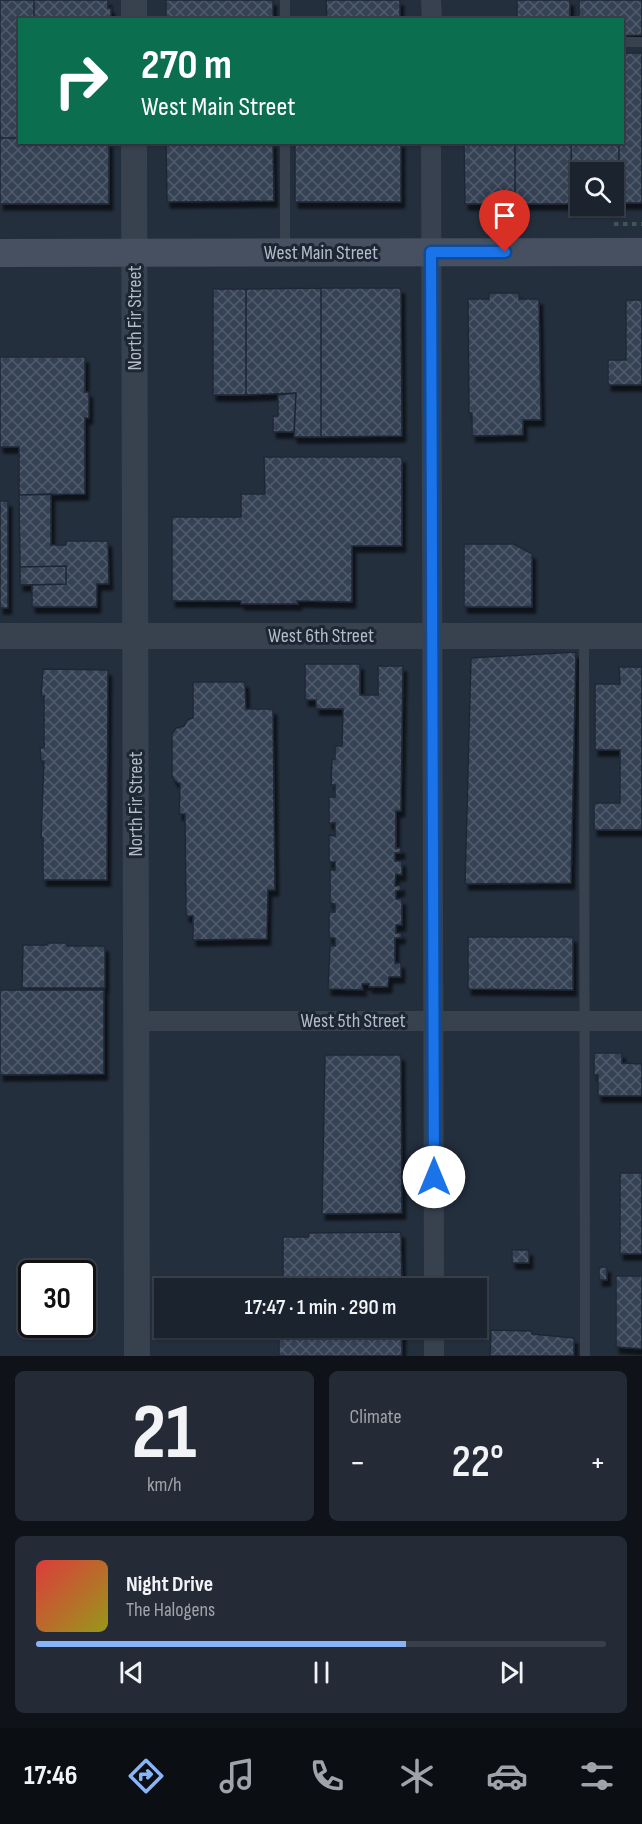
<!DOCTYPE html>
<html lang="en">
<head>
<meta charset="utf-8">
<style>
  :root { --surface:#1b232e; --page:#242b36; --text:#f1f3f6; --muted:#a0a4aa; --line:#39404a; --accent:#8ab4f8 }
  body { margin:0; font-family:"Sofia Sans Condensed",sans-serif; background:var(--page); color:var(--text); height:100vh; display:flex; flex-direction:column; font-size:22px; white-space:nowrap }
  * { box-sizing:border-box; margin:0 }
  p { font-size:20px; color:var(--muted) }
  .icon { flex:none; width:33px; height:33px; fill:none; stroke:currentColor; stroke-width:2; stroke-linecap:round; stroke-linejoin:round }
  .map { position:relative; height:1356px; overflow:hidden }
  .panel { display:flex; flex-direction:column; gap:15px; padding:15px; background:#0f1319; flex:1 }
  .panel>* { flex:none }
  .top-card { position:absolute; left:18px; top:18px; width:606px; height:126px; border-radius:0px; box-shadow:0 2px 4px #0004,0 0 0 2px var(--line); background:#0b6e4f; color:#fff; overflow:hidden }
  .tools { position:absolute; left:570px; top:162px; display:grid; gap:12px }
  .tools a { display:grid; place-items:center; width:54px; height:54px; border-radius:0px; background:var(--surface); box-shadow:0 2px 4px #0004,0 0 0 2px var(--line); font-size:30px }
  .speed { position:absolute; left:18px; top:1260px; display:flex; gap:12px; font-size:30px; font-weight:700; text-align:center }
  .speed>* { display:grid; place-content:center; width:78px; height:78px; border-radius:50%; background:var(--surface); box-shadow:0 2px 4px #0004,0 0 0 2px var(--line); line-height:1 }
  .speed .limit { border:3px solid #111; border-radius:9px; background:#fff; color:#111 }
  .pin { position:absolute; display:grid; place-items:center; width:51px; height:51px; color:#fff; margin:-62px -26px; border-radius:50% 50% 50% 0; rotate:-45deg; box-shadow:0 0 6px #0007 }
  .pin .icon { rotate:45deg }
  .me { position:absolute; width:66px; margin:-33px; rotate:0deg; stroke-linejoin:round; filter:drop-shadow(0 0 4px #0008) }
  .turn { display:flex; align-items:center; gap:21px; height:126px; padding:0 24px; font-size:27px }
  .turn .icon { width:78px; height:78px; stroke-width:2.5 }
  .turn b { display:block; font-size:42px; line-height:51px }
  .big { font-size:45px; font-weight:600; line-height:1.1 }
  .panel .tile { flex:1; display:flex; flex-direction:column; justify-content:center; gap:9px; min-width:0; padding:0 21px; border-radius:9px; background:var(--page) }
  .panel .dial { align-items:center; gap:0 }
  .dial b { font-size:78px; line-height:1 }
  .song { display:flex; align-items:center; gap:18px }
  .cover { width:72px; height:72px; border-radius:9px; background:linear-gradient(135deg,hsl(0 70% 55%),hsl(60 70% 35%)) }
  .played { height:6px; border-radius:3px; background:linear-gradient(90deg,var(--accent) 65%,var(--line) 65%) }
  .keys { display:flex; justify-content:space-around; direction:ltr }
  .heat { display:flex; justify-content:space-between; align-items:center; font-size:33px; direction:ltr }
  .panel .tiles { flex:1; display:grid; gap:15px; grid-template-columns:1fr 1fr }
  .tile:last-child { grid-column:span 2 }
  .trip { position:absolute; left:154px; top:1278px; width:333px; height:60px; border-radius:0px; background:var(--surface); box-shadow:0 2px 4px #0004,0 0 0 2px var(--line); font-weight:600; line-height:60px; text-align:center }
  .tab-bar { display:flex; height:96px; justify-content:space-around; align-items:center; background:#0b0e12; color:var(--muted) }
  .tab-bar .icon { width:42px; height:42px }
  .tab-bar .active { color:var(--accent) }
  .tab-bar b { font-size:27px; color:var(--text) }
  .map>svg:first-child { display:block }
</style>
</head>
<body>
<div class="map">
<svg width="642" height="1356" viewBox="0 0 642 1356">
  <defs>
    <pattern id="building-cross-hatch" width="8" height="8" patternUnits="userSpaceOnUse" patternTransform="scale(1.5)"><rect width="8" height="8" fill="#364354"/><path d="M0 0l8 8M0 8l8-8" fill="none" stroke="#515c6b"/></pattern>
    <filter id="shadow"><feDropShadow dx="3.5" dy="6" stdDeviation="1.5" flood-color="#0009"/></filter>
  </defs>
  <rect width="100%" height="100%" fill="#242f3e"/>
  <!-- building -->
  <path fill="url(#building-cross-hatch)" stroke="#1f2835" stroke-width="1.5" filter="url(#shadow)" d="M0 0H34V20H20V138H0Z
    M34 0H108V8H111V20H34Z
    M166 0H273V20H166Z
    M326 0H400V20H327Z
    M517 0H570V20H517Z
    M579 0H642V35L622 36V20H579Z
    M579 0H642V35L622 36V20H579Z
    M622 53H642V203H619V142H622Z
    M0 138H20V142H109V204H0Z
    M166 142H273L274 201 167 202Z
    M295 142H401V202H295Z
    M464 142H515V204H465Z
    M515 142H571L572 204H515Z
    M571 142H619V203H614V172H580V204H572Z
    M321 288H401L402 436 321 437Z
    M321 288V437H294L296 393 246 395V289Z
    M213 289H246V395H213Z
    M489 293H519V299H539L541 420H523V435L472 436V413H469L468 299H489Z
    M626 300H642V385H608V360H626Z
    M0 357H85V392H89V418H85V494L19 495V447H0Z
    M296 393 294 432H273V416H278V395Z
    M264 457H402V546H352V602L297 601 298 604H241V601H172V517H241V494H265Z
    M51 494V545H66V541H108L109 584H97V607H32V585L66 584V566L20 567 19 495Z
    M0 501H8V608H0Z
    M464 544H514L532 554V607H464Z
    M66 566V584L20 585V567Z
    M576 652 571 883 465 884 471 658Z
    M305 664H360V695H378V666H403L401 811H396V848H401V853H395V861H402V875L396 874 395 886 401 885V890L396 891V899H402V925H396V933H402L401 938H395V963H401V977H389L388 987H369V984H362L363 990 328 989 330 946H335V938H329V912H335V904L330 903V870H335V862H329V835L335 836V823H329V797H335V785H331L332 759H335V746H342L343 709H316V700H305Z
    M619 667H642V830H594V803H620V750H595V684H620Z
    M43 669 108 670 107 880H43V838H41L44 761H41L40 748H44V696H41Z
    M193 682H245L246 709H273L275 890H268L267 939 193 940V916H186L185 814H179L180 784 175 781 172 776V734L176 728 184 726 187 720 193 718Z
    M468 937H573V990L468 989Z
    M47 943H67V946H105V988H22L23 945H47Z
    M0 990H104V1074L0 1075Z
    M594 1053H622V1063L642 1064V1096H598V1075H594Z
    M325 1055H401L402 1213 322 1214Z
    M620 1173H642V1254H620Z
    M401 1232 402 1288H279V1286L283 1285V1237H308L309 1233Z
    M512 1250H529V1263H512Z
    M599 1267H607V1280H599Z
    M616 1276H642V1349L616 1347Z
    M279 1328H402V1356H279Z
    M491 1330 532 1331V1334L574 1338V1356H490Z"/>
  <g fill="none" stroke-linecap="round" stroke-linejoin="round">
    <!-- path -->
    <path stroke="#3f5557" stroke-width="4" stroke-dasharray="4.5 4.5" stroke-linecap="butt" d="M614 224H642"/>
    <!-- service -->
    <path stroke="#38414e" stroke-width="10" d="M285 20V0
      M622 42H642
      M285 142V252
      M584 636 585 1356"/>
    <!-- minor -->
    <path stroke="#38414e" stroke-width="20" d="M431 0 432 20
      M431 142 434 1288
      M136 1021H642
      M434 1328V1356"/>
    <!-- tertiary -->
    <path stroke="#38414e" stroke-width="26" d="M134 0V20
      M134 142 137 1356
      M0 636H642"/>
    <!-- secondary -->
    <path stroke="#465061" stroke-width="28" d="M0 253 642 252"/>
  </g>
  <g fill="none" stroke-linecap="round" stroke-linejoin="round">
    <defs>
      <path id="route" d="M434 1177 431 252H505"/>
    </defs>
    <!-- route casing -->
    <use href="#route" stroke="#114b97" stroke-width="15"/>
    <!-- route -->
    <use href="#route" stroke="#1a73e8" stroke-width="10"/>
  </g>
  <g text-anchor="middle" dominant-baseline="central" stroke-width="6" stroke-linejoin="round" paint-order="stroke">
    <!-- street labels -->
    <g font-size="20" fill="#b4bcc9" stroke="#1d2633">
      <text x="321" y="253">West Main Street</text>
      <text transform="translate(135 318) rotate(-90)">North Fir Street</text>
      <text x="321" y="636">West 6th Street</text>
      <text transform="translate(136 804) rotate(-90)">North Fir Street</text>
      <text x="353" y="1021">West 5th Street</text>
    </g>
  </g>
</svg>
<div class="tools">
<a><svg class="icon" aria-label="search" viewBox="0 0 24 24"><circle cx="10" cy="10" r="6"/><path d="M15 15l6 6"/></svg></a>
</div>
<div class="speed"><div class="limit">30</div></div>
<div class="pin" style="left:505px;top:252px;background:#d93025"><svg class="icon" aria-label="arrive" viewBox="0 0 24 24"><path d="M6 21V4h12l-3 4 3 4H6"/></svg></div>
<svg class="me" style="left:434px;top:1177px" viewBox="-20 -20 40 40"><circle r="19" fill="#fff"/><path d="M0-13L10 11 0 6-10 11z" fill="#1a73e8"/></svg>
<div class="trip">17:47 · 1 min · 290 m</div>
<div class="top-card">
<div class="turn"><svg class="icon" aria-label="right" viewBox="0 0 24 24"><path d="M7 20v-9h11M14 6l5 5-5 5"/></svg><div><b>270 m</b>West Main Street</div></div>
</div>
</div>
<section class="panel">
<div class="tiles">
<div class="tile dial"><b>21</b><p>km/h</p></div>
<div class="tile"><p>Climate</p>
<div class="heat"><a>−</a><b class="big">22°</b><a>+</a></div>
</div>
<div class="tile">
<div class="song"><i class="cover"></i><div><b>Night Drive</b><p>The Halogens</p></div></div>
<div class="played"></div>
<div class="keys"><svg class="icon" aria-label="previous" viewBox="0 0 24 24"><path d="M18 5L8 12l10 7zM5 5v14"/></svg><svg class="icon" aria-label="pause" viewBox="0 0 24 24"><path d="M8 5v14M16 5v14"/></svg><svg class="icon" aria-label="next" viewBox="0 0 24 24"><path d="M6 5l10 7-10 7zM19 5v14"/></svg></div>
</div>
</div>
</section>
<nav class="tab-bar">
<b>17:46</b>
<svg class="icon active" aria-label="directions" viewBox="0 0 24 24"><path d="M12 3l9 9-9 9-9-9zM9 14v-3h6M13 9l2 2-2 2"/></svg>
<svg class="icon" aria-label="music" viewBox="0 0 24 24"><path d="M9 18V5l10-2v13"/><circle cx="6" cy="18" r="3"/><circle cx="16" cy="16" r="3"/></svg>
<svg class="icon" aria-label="phone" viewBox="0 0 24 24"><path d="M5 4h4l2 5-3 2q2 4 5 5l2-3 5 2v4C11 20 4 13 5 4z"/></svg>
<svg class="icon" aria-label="climate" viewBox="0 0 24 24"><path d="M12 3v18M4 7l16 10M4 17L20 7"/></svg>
<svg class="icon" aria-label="car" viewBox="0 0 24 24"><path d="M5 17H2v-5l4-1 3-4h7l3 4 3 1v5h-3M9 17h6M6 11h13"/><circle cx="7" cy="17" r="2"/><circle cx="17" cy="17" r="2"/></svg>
<svg class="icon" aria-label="filters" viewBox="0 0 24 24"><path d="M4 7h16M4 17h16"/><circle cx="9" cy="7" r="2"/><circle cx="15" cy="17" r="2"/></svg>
</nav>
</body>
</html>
